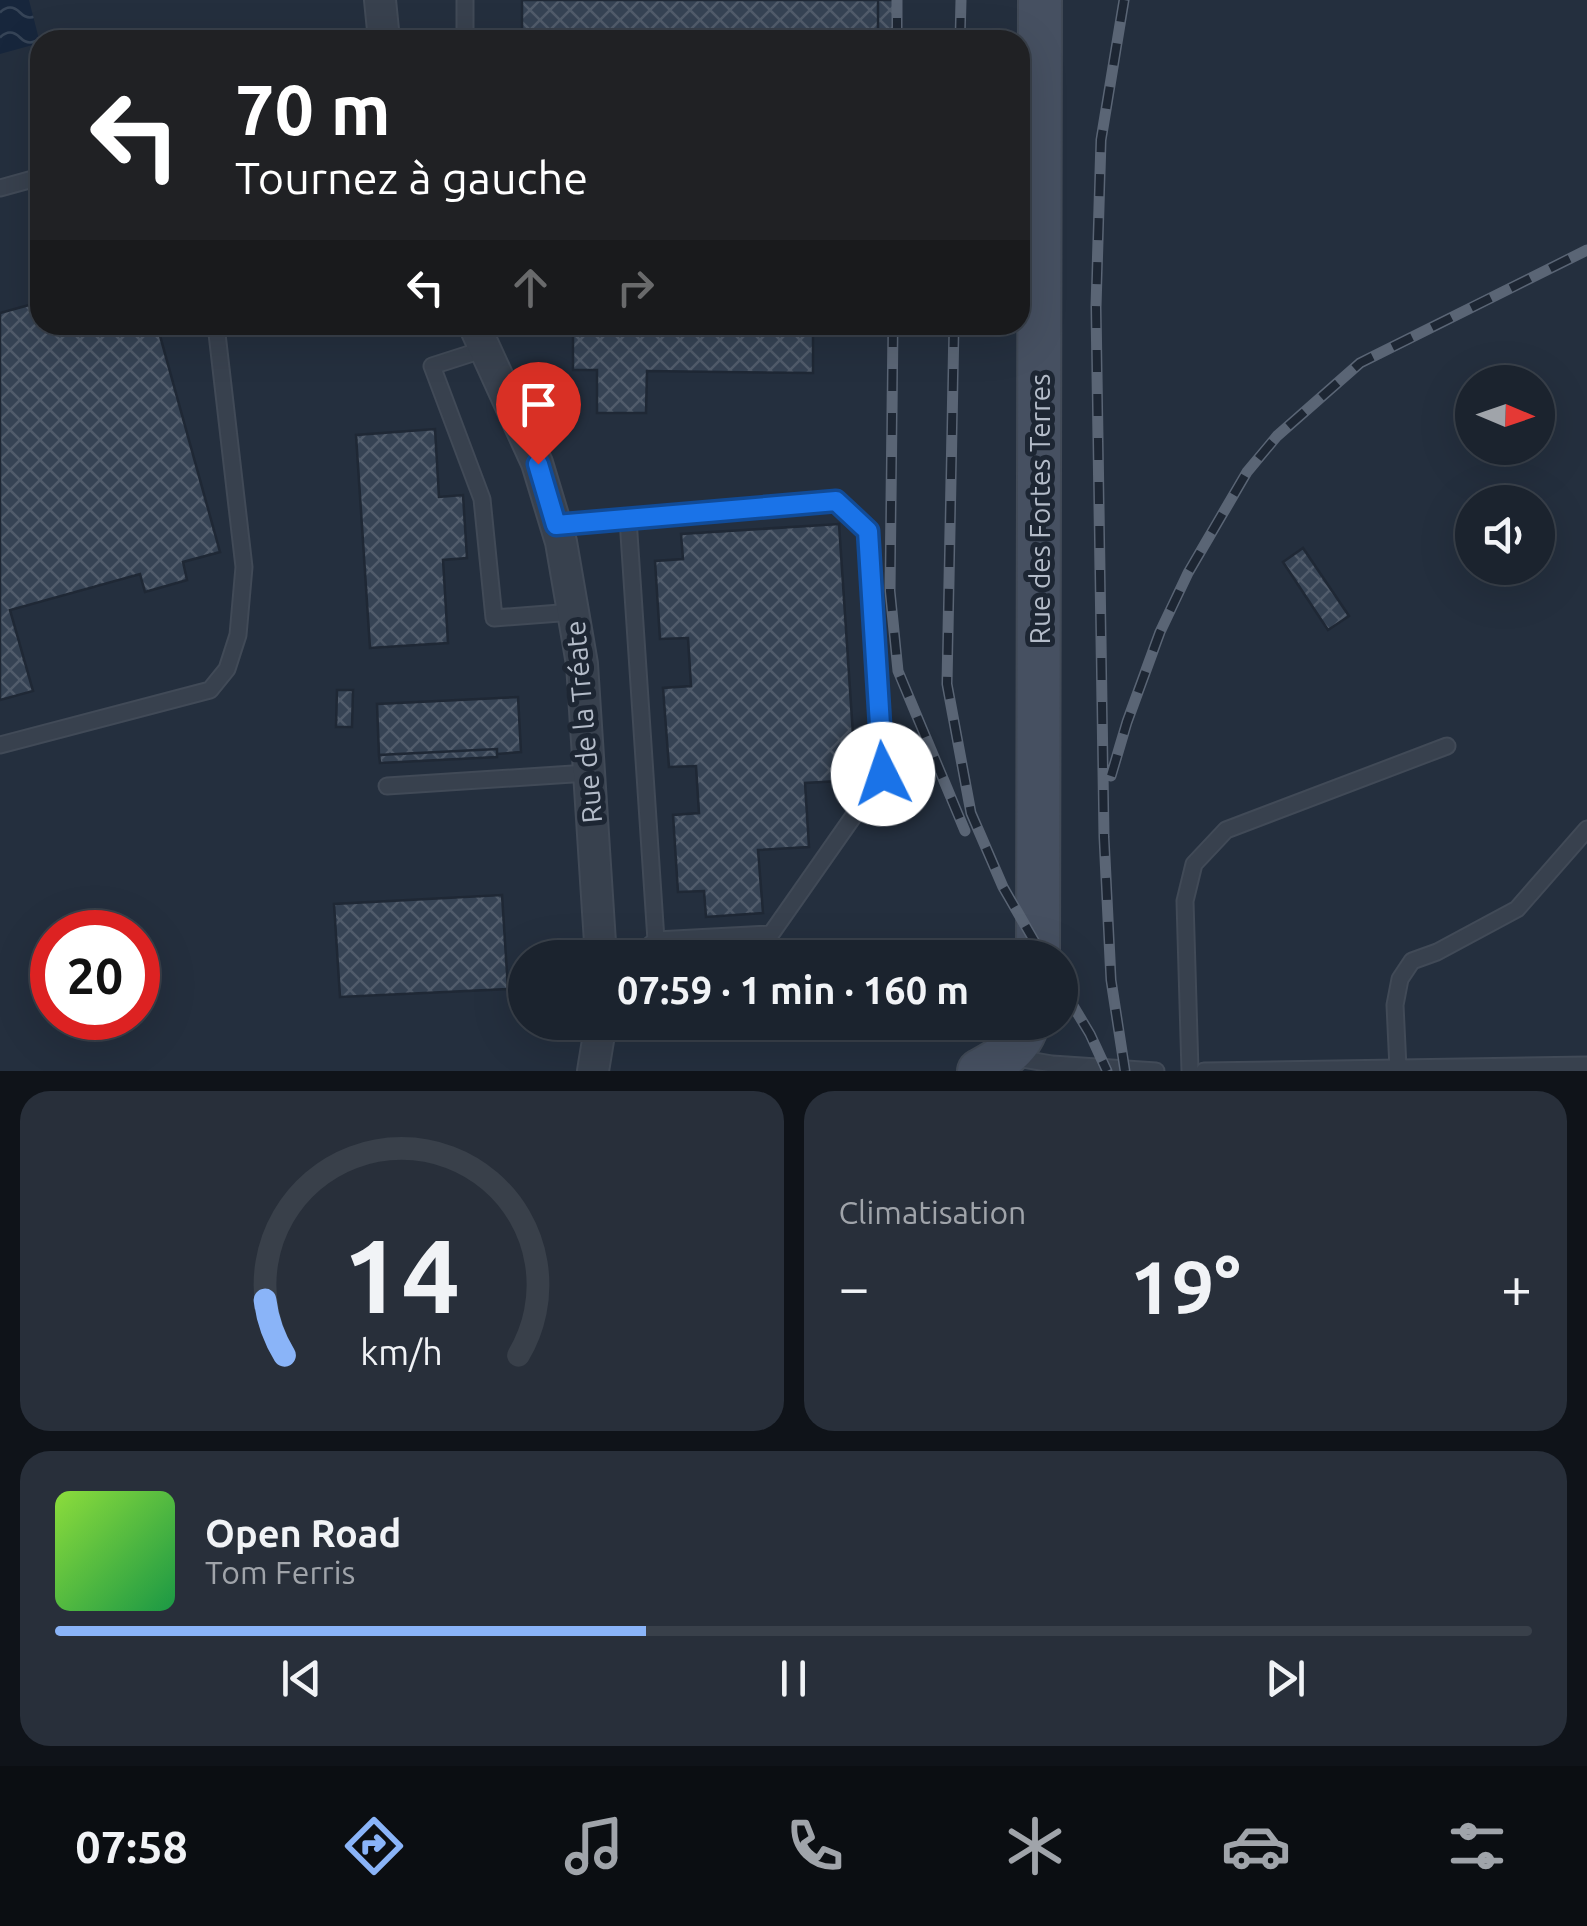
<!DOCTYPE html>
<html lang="fr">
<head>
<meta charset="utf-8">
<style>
  :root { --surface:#1b232e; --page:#282f3a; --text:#f1f3f6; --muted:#a0a4aa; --line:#39404a; --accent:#8ab4f8 }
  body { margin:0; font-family:Ubuntu,sans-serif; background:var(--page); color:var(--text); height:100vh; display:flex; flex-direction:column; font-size:38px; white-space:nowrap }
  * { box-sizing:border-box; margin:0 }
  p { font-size:32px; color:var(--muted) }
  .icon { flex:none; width:55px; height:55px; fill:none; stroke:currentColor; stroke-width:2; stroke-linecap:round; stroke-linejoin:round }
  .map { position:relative; height:1071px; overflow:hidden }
  .sheet { display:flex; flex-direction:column; gap:20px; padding:20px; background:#0f1319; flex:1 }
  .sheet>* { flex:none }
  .hud { position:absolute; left:30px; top:30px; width:1000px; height:305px; border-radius:30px; box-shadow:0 10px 40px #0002,0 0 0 2px var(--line); background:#202124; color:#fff; overflow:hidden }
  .needle { width:65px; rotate:92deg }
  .controls { position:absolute; left:1455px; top:365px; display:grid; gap:20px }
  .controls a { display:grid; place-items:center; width:100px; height:100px; border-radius:50%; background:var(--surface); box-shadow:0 10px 40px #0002,0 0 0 2px var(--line); font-size:50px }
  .speed { position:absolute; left:30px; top:910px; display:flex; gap:20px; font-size:50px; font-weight:700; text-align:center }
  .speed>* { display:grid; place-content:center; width:130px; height:130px; border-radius:50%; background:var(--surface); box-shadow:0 10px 40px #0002,0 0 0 2px var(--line); line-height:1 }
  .speed .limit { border:15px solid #d22; background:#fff; color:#111 }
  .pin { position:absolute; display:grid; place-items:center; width:85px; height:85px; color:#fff; margin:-102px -42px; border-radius:50% 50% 50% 0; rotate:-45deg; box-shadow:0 0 10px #0007 }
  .pin .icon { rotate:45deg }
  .me { position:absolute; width:110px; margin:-55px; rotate:356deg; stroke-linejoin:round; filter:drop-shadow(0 0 8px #0008) }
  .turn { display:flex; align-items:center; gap:35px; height:210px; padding:0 40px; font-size:45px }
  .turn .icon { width:130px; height:130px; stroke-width:2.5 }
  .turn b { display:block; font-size:70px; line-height:85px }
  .lanes { display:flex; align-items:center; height:95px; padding:0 40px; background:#0003; justify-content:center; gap:50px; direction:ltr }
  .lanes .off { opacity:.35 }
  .big { font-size:75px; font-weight:600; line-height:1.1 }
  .sheet .tile { flex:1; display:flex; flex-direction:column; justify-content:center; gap:15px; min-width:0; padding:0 35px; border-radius:30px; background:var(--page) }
  .sheet .dial { align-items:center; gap:0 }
  .dial svg { height:260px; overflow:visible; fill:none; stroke:var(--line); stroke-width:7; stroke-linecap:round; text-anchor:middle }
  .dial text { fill:var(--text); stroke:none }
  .song { display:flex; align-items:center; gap:30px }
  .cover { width:120px; height:120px; border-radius:15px; background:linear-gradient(135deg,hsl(90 70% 55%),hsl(140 70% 35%)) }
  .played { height:10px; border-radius:5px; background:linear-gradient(90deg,var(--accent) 40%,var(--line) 40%) }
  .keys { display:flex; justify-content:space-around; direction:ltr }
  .heat { display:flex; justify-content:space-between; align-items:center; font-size:55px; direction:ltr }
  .sheet .tiles { flex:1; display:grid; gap:20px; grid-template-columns:1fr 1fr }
  .tile:last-child { grid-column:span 2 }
  .trip { position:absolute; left:508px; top:940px; width:570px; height:100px; border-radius:50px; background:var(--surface); box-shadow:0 10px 40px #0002,0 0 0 2px var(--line); font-weight:600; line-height:100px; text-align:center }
  .menu { display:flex; height:160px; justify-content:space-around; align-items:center; background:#0b0e12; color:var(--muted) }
  .menu .icon { width:70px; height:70px }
  .menu .active { color:var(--accent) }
  .menu b { font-size:45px; color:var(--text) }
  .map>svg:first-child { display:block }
</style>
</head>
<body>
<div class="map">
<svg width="1587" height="1071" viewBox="0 0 1587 1071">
  <defs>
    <pattern id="water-waves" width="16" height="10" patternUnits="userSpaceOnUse" patternTransform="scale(2.5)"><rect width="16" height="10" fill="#17263c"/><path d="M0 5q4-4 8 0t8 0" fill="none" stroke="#364457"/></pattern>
    <pattern id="building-cross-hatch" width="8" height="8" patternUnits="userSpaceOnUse" patternTransform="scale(2.5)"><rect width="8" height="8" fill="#364354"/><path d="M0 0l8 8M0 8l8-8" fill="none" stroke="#515c6b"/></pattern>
  </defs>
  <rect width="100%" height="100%" fill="#242f3e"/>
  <!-- water -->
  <path fill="url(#water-waves)" d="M0 0H29L40 43 0 54Z"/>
  <!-- building -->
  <path fill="url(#building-cross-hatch)" stroke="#1f2835" stroke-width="2.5" d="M522 0H878V40H558V34L522 33Z
    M878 0H899L898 40H878Z
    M40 302V325H157L220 552 183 562 187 580 145 592 140 574 10 610 33 691 0 700V313Z
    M573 325H813V373L647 371 646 413H597V370H573Z
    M435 429 439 497 463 495 467 558 443 560 448 643 370 648 356 435Z
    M839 524 856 780 805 783 809 847 758 850 763 913 706 917 704 891 678 892 673 815 699 813 696 766 669 767 663 688 691 686 688 638 660 639 655 561 683 559 681 534Z
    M1303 548 1349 616 1328 630 1283 562Z
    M337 690H353L352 727H336Z
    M518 697 521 752 497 754V749L379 755 377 704Z
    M497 749V757L380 763 379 755Z
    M502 895 508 989 340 997 334 904Z"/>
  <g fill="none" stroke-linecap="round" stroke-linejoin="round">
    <defs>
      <path id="lane" d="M465 0V40
        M0 188 40 177
        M485 349 432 366 482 499 494 618 573 612
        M628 519 656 940
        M556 525 836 501 867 531 883 774 771 934 656 940 635 958
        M0 745 210 690 227 669 238 635 244 567 216 325
        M387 786 588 773
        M1011 1057 1052 1064 1156 1071
        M1398 1068 1395 1005 1400 979 1412 961 1437 952 1517 909 1587 829
        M1190 1071 1185 901 1194 864 1226 830 1447 746
        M1204 1071 1587 1065"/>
      <path id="street" d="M380 0 384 40
        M474 325 537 463 561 542 582 664 601 958
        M593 1071 601 1022"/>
      <path id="secondary" d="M1038 958 1040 0
        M979 1071C1001 1059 1021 1049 1028 1022"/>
    </defs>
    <!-- lane casing -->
    <use href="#lane" stroke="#414a57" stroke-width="19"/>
    <!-- street casing -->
    <use href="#street" stroke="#414a57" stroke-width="34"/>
    <!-- secondary casing -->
    <use href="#secondary" stroke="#414a57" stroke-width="46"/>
    <!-- lane -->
    <use href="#lane" stroke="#38414e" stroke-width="15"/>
    <!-- street -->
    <use href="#street" stroke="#38414e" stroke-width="30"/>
    <!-- secondary -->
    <use href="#secondary" stroke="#465061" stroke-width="42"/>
    <defs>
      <path id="rail" d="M1124 0 1101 140 1096 307 1104 837 1111 980 1125 1071
        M897 40V0
        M960 40 961 0
        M893 325 890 591 898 671 965 831
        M954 325 947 684 971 813 1003 887 1044 958
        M1111 776 1127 722 1160 632 1188 573 1247 472 1277 436 1360 363 1587 250
        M1060 984 1090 1034 1107 1071"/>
    </defs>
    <!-- rail casing -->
    <use href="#rail" stroke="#5a6575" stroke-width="11"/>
    <!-- rail -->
    <use href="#rail" stroke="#1d2633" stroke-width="8" stroke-dasharray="22" stroke-linecap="butt"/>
  </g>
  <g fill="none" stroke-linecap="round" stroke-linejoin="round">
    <defs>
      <path id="route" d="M538 464 556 525 836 501 868 531 883 774"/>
    </defs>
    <!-- route casing -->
    <use href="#route" stroke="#114b97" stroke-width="25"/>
    <!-- route -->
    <use href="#route" stroke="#1a73e8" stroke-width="18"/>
  </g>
  <g text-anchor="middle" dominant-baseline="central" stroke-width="10" stroke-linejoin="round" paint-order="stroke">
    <!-- street labels -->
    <g font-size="28" fill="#b4bcc9" stroke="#1d2633">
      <text transform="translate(1039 509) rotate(-90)">Rue des Fortes Terres</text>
      <text transform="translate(583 722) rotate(-95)">Rue de la Tréate</text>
    </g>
  </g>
</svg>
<div class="controls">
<a><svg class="needle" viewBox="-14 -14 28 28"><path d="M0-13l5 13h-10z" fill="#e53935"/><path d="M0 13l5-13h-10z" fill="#a0a4aa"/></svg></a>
<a><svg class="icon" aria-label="sound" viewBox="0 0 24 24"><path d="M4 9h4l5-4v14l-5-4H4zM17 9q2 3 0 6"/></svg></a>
</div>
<div class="speed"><div class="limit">20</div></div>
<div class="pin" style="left:538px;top:464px;background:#d93025"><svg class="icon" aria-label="arrive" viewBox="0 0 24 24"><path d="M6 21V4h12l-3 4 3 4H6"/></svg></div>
<svg class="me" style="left:883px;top:774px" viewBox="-20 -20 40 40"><circle r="19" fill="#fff"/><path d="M0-13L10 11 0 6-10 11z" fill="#1a73e8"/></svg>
<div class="trip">07:59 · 1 min · 160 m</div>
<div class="hud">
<div class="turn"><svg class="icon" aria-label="left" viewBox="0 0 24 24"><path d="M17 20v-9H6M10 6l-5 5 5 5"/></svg><div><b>70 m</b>Tournez à gauche</div></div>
<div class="lanes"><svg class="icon" aria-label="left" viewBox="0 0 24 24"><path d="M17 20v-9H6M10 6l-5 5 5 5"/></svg><svg class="icon off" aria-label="ahead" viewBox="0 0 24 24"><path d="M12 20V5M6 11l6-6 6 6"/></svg><svg class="icon off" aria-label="right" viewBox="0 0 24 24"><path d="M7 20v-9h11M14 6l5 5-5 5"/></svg></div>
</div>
</div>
<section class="sheet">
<div class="tiles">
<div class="tile dial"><svg viewBox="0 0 100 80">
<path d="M14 69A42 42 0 1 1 86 69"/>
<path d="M14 69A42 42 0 0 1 8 52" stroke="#8ab4f8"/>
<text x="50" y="56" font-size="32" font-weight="700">14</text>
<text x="50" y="72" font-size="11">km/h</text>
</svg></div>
<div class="tile"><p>Climatisation</p>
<div class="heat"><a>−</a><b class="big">19°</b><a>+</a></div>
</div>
<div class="tile">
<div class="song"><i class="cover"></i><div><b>Open Road</b><p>Tom Ferris</p></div></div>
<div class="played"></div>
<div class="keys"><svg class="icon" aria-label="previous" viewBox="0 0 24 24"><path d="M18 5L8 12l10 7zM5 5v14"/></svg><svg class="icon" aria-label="pause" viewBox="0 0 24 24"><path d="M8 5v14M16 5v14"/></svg><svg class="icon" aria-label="next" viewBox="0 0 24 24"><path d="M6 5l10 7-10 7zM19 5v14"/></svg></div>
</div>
</div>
</section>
<nav class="menu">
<b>07:58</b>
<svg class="icon active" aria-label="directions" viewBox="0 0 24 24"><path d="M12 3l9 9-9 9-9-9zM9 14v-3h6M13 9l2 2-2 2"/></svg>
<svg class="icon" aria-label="music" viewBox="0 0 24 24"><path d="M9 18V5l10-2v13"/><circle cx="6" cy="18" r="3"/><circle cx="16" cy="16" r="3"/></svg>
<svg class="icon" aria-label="phone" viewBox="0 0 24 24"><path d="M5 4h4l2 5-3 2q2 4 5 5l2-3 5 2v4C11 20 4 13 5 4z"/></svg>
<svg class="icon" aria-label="climate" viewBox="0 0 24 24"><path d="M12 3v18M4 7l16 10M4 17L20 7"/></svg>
<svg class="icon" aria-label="car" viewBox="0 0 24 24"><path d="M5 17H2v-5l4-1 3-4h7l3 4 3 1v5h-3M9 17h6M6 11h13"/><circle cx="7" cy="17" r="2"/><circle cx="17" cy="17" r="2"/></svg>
<svg class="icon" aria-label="filters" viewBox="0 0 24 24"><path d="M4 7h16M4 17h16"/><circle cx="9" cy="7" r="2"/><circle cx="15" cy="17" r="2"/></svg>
</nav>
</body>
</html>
